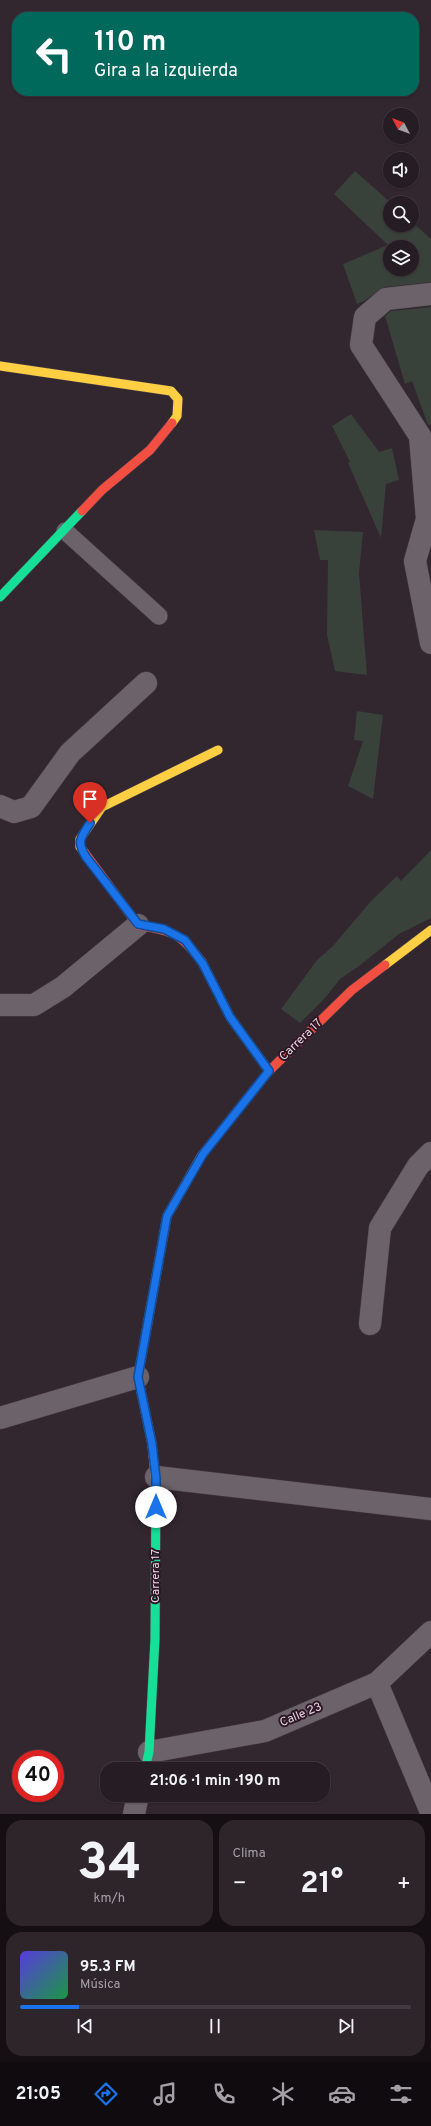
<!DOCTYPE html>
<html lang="es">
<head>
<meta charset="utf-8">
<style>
  :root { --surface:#261c23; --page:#2e252b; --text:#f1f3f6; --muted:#a4a1a6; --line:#423a41; --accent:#1a73e8 }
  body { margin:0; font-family:Overpass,sans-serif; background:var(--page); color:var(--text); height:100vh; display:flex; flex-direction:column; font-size:15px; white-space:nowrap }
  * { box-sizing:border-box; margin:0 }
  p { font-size:13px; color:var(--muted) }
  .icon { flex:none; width:22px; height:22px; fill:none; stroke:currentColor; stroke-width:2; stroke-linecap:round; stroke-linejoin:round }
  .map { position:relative; height:1814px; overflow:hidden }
  .sheet { display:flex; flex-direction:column; gap:6px; padding:6px; background:#150f13; flex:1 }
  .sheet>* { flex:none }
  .banner { position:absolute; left:12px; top:12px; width:407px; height:84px; border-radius:16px; box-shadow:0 1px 3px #0004,0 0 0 1px var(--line); background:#00695c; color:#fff; overflow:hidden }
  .needle { width:26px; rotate:311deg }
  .controls { position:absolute; left:383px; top:108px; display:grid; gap:8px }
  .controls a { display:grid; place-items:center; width:36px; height:36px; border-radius:50%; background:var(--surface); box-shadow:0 1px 3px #0004,0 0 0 1px var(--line); font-size:20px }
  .speed { position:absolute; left:12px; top:1750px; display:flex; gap:8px; font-size:20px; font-weight:700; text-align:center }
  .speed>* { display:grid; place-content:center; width:52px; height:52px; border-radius:50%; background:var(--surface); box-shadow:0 1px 3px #0004,0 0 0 1px var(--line); line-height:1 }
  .speed .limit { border:6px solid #d22; background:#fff; color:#111 }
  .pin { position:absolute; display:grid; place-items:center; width:34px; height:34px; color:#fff; margin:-41px -17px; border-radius:50% 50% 50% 0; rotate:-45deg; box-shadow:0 0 4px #0007 }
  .pin .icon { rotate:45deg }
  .me { position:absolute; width:44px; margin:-22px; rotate:0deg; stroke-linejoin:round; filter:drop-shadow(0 0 3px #0008) }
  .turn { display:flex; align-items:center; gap:14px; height:84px; padding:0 16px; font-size:18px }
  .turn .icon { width:52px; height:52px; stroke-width:2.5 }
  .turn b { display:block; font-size:28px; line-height:34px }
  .big { font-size:30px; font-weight:700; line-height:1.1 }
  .sheet .widget { flex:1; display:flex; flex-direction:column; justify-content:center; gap:6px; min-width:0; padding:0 14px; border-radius:16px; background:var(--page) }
  .sheet .dial { align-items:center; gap:0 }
  .dial b { font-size:52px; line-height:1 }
  .song { display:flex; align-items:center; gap:12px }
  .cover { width:48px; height:48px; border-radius:6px; background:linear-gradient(135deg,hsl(250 70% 55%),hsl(140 70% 35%)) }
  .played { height:4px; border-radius:2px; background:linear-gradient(90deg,var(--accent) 15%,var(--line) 15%) }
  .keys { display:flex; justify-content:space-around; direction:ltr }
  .heat { display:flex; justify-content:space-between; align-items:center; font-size:22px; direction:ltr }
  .sheet .tiles { flex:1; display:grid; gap:6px; grid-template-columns:1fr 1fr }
  .widget:last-child { grid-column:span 2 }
  .trip { position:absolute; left:100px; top:1762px; width:230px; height:40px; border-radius:16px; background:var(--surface); box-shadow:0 1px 3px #0004,0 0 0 1px var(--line); font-weight:700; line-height:40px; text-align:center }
  .dock { display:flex; height:64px; justify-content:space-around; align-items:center; background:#0f0b0e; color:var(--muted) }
  .dock .icon { width:28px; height:28px }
  .dock .selected { color:var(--accent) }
  .dock b { font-size:18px; color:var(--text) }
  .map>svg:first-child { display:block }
</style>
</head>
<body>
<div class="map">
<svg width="431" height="1814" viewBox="0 0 431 1814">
  <rect width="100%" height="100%" fill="#32262f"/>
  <!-- building -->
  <path fill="#39413b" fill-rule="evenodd" d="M355 171 391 203 390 225H412V222L431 239V282L384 287 364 301 357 304 343 264 388 245 334 194ZM390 247H412V269H390Z
    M431 307V425H428L412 381 405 384 385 316 391 311Z
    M351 414 379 452 392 448 399 480 386 484 381 538 348 463 350 462 332 426Z
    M314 530 363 532 359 573 367 675 335 671 327 635 328 560H320Z
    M357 711 383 715 373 799 348 786 363 741 354 740Z
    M431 850V918L399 934 359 966 340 979 325 998 300 1023 281 1009 317 960 333 946 371 901 397 876 401 881Z"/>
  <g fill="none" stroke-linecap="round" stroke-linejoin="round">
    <defs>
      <path id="lane" d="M65 531 159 616"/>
      <path id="street" d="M431 294 386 299 365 317 361 345 420 436 427 519 415 561 431 643
        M0 806 14 812 31 807 70 753 146 683
        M0 1005H34L63 987 138 925
        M370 1324 380 1228 418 1166 431 1153
        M0 1418 138 1377
        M156 1477 431 1509
        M377 1683 431 1812
        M149 1752 265 1731 377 1683 431 1632
        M134 1814 138 1795"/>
      <path id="fast" d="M0 597 82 511
        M202 962 230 1017 269 1071
        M145 1769 149 1752 155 1639 156 1484"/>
      <path id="slow" d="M0 366 171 391 178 399 177 416 172 423
        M84 852 80 847V839L102 807 218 750
        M385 965 431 930
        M156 1484 152 1444 138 1377 167 1216 202 1155"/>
      <path id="jam" d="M82 511 102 490 150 450 172 423
        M84 852 138 925C174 931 180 933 202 962
        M202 1155 269 1071 352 990 385 965"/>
    </defs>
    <!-- lane casing -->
    <use href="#lane" stroke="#4e434b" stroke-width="18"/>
    <!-- street casing -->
    <use href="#street" stroke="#4e434b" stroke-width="23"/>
    <!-- fast casing -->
    <use href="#fast" stroke="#4e434b" stroke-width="10"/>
    <!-- slow casing -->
    <use href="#slow" stroke="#4e434b" stroke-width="10"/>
    <!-- jam casing -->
    <use href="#jam" stroke="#4e434b" stroke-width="10"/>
    <!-- lane -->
    <use href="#lane" stroke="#6c6269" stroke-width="17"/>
    <!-- street -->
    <use href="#street" stroke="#6c6269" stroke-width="22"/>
    <!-- fast -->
    <use href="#fast" stroke="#16e098" stroke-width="9"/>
    <!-- slow -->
    <use href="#slow" stroke="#ffcf43" stroke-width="9"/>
    <!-- jam -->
    <use href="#jam" stroke="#f24e42" stroke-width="9"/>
  </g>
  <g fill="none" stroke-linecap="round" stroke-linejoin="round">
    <defs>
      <path id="route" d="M90 823C81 838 76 841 86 857L138 924 164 929 185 940 203 964 230 1017 269 1071 203 1154 167 1216 138 1377 152 1444 156 1478V1507"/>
    </defs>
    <!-- route casing -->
    <use href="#route" stroke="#114b97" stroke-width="10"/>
    <!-- route -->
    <use href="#route" stroke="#1a73e8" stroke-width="7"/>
  </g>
  <g text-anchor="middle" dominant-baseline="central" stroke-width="4" stroke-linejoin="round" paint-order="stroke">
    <!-- street labels -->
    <g font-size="12" fill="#e6d6e0" stroke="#2d1727">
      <text transform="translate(301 1040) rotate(-44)">Carrera 17</text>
      <text transform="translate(156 1576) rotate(-90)">Carrera 17</text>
      <text transform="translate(301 1715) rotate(-23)">Calle 23</text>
    </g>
  </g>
</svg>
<div class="controls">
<a><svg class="needle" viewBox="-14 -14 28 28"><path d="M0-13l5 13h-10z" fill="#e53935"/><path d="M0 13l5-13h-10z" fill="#a4a1a6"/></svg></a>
<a><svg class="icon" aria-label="sound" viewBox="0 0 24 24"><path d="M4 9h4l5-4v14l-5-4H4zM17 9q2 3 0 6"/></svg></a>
<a><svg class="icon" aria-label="search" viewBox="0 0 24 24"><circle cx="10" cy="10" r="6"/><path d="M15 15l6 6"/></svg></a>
<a><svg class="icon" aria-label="layers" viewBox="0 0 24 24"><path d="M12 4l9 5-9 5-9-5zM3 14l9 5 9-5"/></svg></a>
</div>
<div class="speed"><div class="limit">40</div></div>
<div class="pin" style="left:90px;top:823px;background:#d93025"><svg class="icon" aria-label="arrive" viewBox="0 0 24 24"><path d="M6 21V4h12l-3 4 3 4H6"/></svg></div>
<svg class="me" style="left:156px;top:1507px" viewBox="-20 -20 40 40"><circle r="19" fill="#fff"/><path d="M0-13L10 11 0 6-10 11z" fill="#1a73e8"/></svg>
<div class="trip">21:06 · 1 min · 190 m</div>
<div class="banner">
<div class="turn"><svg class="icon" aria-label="left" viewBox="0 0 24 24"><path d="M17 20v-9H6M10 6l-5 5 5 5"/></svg><div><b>110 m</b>Gira a la izquierda</div></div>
</div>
</div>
<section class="sheet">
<div class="tiles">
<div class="widget dial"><b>34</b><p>km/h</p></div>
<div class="widget"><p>Clima</p>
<div class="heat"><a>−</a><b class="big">21°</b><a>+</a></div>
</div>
<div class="widget">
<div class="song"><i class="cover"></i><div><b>95.3 FM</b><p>Música</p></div></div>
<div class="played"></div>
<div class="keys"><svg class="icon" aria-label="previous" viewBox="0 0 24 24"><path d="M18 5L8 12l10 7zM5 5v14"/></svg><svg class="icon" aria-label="pause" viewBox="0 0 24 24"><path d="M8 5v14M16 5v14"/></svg><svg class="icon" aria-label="next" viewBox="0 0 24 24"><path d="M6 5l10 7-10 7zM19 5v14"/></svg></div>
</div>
</div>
</section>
<nav class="dock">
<b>21:05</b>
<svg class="icon selected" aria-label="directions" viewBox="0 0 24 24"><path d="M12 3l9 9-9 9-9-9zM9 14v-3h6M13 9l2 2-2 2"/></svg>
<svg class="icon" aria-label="music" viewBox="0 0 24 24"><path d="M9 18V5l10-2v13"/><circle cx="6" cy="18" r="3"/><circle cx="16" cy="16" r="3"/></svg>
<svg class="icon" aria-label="phone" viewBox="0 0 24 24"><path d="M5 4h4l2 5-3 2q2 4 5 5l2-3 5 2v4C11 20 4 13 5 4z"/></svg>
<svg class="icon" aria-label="climate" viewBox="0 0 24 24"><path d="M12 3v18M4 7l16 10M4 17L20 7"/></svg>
<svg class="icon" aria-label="car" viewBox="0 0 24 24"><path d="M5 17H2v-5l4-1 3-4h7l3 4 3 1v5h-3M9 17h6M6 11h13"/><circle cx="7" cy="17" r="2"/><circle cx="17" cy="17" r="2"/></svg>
<svg class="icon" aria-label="filters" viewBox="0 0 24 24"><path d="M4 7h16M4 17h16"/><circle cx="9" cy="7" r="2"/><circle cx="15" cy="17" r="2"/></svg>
</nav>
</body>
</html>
